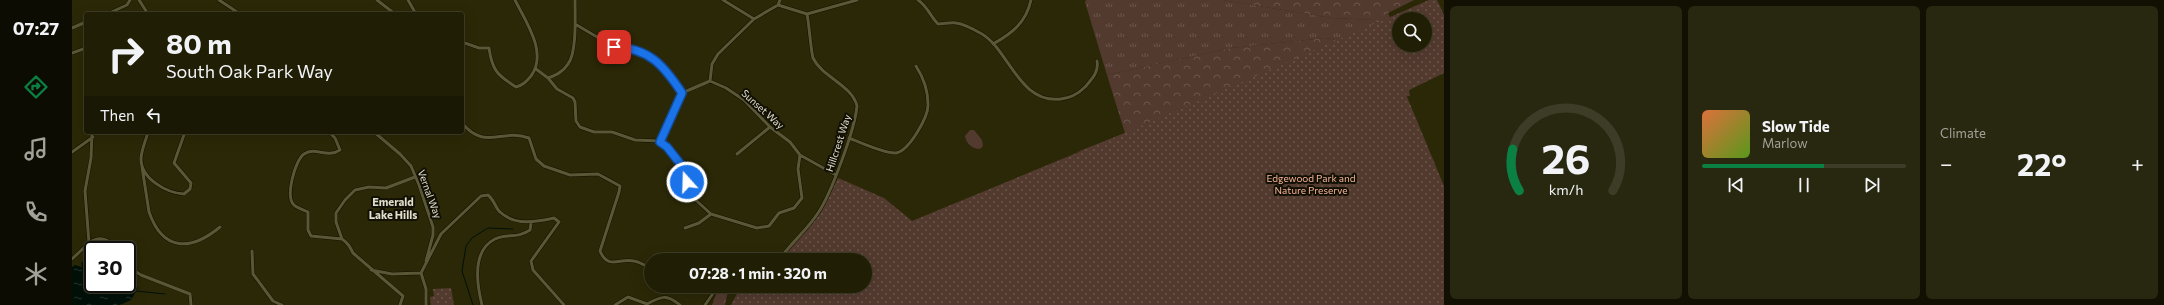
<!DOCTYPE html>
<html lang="en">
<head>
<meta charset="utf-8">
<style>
  :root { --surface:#201e05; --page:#28270f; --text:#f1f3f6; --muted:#a2a29a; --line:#3d3c27; --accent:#0b8043 }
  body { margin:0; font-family:Commissioner,sans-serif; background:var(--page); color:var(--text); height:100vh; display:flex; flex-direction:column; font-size:15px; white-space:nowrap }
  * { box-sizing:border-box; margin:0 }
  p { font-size:13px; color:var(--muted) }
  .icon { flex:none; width:22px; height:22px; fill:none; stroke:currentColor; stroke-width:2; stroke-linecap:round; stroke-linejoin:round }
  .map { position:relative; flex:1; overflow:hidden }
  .sheet { display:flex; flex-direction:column; gap:6px; padding:6px; background:#121003; width:720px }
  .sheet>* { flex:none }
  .guide { position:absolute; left:12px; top:12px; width:380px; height:122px; border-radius:4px; box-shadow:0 4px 16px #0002,0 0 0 1px var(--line); background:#201e05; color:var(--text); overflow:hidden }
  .buttons { position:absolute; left:1320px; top:12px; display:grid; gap:8px }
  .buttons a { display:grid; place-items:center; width:40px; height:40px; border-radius:50%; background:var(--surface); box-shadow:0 4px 16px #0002,0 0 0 1px var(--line); font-size:20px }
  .speed { position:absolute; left:12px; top:241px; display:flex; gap:8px; font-size:20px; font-weight:700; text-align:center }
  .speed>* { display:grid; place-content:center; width:52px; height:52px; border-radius:50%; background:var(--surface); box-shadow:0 4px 16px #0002,0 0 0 1px var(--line); line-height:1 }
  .speed .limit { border:2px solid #111; border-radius:6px; background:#fff; color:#111 }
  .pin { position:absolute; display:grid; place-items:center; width:34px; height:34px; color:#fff; margin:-17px; border-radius:8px; box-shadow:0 2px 6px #0006 }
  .me { position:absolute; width:44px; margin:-22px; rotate:340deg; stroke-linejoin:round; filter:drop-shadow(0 0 3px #0008) }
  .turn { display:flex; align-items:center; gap:14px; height:84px; padding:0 16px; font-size:18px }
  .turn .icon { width:52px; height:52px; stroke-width:2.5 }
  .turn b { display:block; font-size:28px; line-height:34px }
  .then { display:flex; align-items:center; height:38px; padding:0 16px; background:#0003; gap:8px; font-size:15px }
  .big { font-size:30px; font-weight:700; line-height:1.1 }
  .sheet .tile { flex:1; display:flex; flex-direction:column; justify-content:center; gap:6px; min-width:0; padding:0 14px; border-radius:6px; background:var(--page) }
  .sheet .dial { align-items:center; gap:0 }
  .dial svg { height:104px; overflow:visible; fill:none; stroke:var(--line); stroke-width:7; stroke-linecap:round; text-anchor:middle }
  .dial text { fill:var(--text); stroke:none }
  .song { display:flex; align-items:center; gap:12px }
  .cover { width:48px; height:48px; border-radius:6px; background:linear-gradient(135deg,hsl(20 70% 55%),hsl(90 70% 35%)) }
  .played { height:4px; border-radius:2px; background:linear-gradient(90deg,var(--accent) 60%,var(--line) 60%) }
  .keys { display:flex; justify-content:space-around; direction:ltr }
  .heat { display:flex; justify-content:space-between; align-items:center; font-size:22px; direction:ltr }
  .sheet .tiles { flex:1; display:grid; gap:6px; grid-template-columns:repeat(3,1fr) }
  .trip { position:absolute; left:572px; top:253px; width:228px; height:40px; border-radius:20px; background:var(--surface); box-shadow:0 4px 16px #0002,0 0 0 1px var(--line); font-weight:700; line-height:40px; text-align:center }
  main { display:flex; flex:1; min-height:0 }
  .tabs { display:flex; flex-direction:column; width:72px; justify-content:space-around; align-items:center; background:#0d0c02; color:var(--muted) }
  .tabs .icon { width:28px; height:28px }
  .tabs .selected { color:var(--accent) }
  .tabs b { font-size:18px; color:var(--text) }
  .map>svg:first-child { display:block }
</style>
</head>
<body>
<main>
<nav class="tabs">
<b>07:27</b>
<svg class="icon selected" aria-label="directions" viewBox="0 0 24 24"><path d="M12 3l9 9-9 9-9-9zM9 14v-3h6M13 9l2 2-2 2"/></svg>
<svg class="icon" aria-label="music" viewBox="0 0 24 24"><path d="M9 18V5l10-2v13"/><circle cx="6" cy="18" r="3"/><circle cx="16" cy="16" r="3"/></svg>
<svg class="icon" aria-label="phone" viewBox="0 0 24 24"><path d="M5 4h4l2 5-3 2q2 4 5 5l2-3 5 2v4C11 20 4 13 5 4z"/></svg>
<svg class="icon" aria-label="climate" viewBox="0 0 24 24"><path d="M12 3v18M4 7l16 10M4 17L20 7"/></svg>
</nav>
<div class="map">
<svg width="1372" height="305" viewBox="0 0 1372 305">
  <defs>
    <pattern id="grass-tufts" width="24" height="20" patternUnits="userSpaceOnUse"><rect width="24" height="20" fill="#533a2f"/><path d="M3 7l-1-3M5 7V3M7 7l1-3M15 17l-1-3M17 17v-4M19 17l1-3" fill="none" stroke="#6b564c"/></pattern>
    <pattern id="forest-crowns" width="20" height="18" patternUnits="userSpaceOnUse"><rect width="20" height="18" fill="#533a2f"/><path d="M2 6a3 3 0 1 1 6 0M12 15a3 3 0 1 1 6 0" fill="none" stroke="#6b564c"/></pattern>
    <pattern id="park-dots" width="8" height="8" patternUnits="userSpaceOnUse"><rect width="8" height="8" fill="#533a2f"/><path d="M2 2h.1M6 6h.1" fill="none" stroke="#6b564c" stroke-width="1.8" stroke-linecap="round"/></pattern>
    <pattern id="water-ripples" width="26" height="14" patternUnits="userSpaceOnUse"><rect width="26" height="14" fill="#001109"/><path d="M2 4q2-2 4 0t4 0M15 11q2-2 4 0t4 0" fill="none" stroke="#25332c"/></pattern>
  </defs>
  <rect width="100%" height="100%" fill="#2b2807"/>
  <!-- grass -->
  <path fill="url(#grass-tufts)" d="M1014 0H1150L1260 18 1303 20 1314 48 1253 38 1159 48 1035 75 1013 2Z"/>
  <!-- forest -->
  <path fill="url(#forest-crowns)" d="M1150 0H1342L1316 13 1327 38 1338 96 1265 101 1005 152 1053 133 1035 75 1159 48 1253 38 1314 48 1303 20 1260 18Z
    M647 286H657L653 305H640Z"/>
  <!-- park -->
  <path fill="url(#park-dots)" fill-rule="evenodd" d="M1357 0H1365L1372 15V73L1333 92 1372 186V305H659L669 286H793V260H707L751 206 766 178 812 198 840 221 1053 133ZM1327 19H1353V45H1327Z
    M379 288 382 305H359L358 297 362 296 361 289Z"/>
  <!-- pitch -->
  <path fill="#533a2f" d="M898 130H902L910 140 911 146 908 149C900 149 894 143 893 136Z"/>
  <!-- water -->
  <path fill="url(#water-ripples)" d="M22 249 33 250H21V284H55V278L66 288 59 300 48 305H0V267L3 265 10 267 9 263C15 259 14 252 22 249Z"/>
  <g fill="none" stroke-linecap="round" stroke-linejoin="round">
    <!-- stream -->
    <path stroke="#001109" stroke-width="1" d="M64 291 93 294
      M401 305 390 271 394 246 400 238 416 228 441 229"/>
    <defs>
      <path id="street" d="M67 0 76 14
        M147 0 168 14
        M305 0 323 14
        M336 0 344 14
        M651 0 682 19
        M846 0C856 7 858 16 866 24 872 24 879 22 884 23 892 24 903 30 910 34 937 50 947 104 989 99 998 98 1006 94 1013 87 1020 79 1027 72 1025 61
        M706 5 735 14C737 23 739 52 741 58 750 77 780 85 785 106 783 129 759 194 746 213 735 230 719 243 707 260
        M35 14 55 5 58 0
        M735 14 785 0
        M503 24 542 47 563 49 580 57 590 66 610 93
        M0 28 14 22
        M390 42 407 48H417C420 70 425 75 444 87 451 85 454 82 459 76 476 53 454 22 443 0
        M921 44C940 33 954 23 959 0
        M0 53 14 48
        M464 69 476 78 485 89 501 98 503 102 504 121 508 127 522 132H540L563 140 588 141 595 147 614 171 616 193 639 214 685 228 697 226 707 213 722 208 730 198 726 169 728 155
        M476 78C484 75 491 72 496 64 505 53 503 15 503 0
        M638 81 654 88 672 100 698 127 718 142 728 155 764 175
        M638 81 640 64 646 54 682 19 706 5 708 0
        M390 123C413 151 429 128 457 138L464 159 472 166 498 175 526 174 548 186 547 192 528 251C536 270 547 258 562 261 568 262 574 266 579 269
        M76 132C74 140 69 151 69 159 69 179 95 193 112 194L118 189 119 183 102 163 113 132
        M257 132 263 138 268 150C254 159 244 146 232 154 223 160 213 197 222 205 225 208 232 210 236 212V230L239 236 270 239C276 243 278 247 281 253L331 296 328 305
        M302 132 328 154 339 166 347 185 361 227V235L354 261
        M777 138C787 142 813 154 824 153 837 151 857 116 856 104 856 91 851 77 844 66
        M588 141 610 93 638 81
        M0 152 21 137
        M665 154 698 127
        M70 167 77 212C91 252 119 251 148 227
        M613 228 627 223 639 214
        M270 239 264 222V213L273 200 283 190 297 187 314 188 343 177
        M17 243C28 235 38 239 45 250
        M180 251 181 274 201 301 210 305
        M0 259 17 243 13 191 19 158 20 132
        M55 266 69 275 118 294 119 305
        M299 270 320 274 349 273 369 234 409 196 416 195C423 201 424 209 428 212 443 226 464 222 482 218L487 222 459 261 461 270 492 305
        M349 273 354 289V305
        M410 305C405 285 399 251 423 239 435 233 445 239 458 230L459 223
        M543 305 556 297 575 304C590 296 594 294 608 305
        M633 305 642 292 644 286"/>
    </defs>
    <!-- street casing -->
    <use href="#street" stroke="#131000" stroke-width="4"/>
    <!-- street -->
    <use href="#street" stroke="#5a5737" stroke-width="3"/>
  </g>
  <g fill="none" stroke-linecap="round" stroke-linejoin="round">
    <defs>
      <path id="route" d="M542 47C578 48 592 66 610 93L588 142 595 147 614 171 615 182"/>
    </defs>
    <!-- route casing -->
    <use href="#route" stroke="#114b97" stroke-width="10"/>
    <!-- route -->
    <use href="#route" stroke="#1a73e8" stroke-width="7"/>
  </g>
  <g text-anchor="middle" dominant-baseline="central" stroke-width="4" stroke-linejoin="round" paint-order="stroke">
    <!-- street labels -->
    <g font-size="10" fill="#e0decc" stroke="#121004">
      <text transform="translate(691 109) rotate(42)">Sunset Way</text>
      <text transform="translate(766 143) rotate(-72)">Hillcrest Way</text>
      <text transform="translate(358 194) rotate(70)">Vernal Way</text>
    </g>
    <!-- park labels -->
    <g font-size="10" fill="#f6b398" stroke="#121004">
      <text x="1239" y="178">Edgewood Park and<tspan x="1239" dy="12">Nature Preserve</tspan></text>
    </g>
    <!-- neighbourhood labels -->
    <g font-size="11" font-weight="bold" fill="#e0decc" stroke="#121004">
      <text x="321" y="201">Emerald<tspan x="321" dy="13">Lake Hills</tspan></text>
    </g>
  </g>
</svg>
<div class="buttons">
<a><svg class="icon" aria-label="search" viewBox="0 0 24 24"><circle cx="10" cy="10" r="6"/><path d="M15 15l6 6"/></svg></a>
</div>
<div class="speed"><div class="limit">30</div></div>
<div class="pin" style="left:542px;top:47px;background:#d93025"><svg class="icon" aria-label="arrive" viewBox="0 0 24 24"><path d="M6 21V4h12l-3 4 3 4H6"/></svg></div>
<svg class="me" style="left:615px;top:182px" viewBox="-20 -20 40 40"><circle r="17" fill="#1a73e8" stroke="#fff" stroke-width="3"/><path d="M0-11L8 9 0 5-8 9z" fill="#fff"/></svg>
<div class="trip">07:28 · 1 min · 320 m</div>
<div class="guide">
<div class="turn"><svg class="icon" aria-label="right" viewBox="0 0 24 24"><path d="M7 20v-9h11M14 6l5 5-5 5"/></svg><div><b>80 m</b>South Oak Park Way</div></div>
<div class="then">Then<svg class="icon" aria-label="left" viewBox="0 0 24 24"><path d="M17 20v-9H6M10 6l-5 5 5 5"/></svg></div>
</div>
</div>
<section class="sheet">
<div class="tiles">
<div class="tile dial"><svg viewBox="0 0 100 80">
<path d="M14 69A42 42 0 1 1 86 69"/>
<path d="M14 69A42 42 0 0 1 9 37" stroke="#0b8043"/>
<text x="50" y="56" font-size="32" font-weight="700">26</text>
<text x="50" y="72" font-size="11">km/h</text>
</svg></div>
<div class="tile">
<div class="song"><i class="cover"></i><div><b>Slow Tide</b><p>Marlow</p></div></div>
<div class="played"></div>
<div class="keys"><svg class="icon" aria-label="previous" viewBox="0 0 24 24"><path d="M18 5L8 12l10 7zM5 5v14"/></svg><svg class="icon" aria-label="pause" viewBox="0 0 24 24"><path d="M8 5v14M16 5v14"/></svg><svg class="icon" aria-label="next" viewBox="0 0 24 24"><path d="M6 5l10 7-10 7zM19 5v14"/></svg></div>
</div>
<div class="tile"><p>Climate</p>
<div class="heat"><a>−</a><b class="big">22°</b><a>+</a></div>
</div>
</div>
</section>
</main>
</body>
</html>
